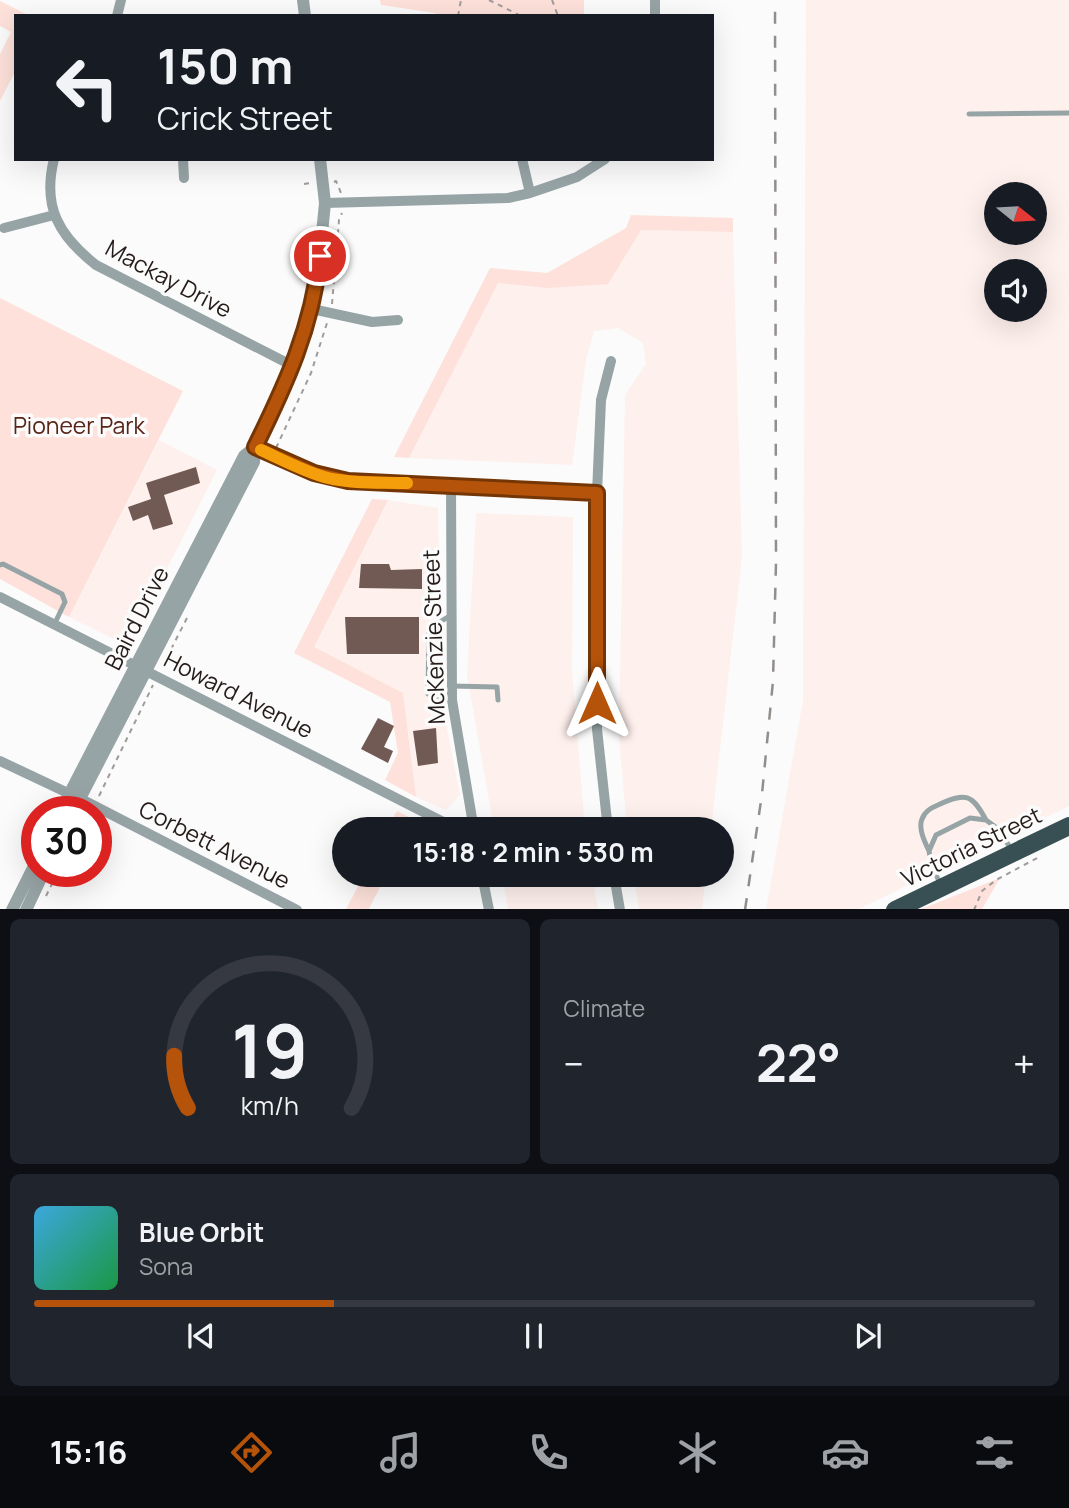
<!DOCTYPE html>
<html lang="en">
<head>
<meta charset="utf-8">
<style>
  :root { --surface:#171b24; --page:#20242c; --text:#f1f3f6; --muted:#9ea1a6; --line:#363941; --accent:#b45309 }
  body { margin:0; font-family:Manrope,sans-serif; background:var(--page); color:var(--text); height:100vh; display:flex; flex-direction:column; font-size:26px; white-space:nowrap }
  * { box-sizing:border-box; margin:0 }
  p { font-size:23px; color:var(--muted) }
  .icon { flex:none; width:38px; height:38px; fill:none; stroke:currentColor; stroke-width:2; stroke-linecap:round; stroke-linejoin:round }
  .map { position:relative; height:909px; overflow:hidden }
  .sheet { display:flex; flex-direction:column; gap:10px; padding:10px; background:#0d0f14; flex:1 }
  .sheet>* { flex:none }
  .guide { position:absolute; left:14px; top:14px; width:700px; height:147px; border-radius:0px; box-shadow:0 7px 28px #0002; background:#171b24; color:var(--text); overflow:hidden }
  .needle { width:46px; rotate:108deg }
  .buttons { position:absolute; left:984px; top:182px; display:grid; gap:14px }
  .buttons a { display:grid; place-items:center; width:63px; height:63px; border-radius:50%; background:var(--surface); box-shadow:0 7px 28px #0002; font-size:35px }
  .speed { position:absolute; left:21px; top:796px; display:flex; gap:14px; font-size:35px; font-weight:700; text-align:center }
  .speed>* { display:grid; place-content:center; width:91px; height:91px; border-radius:50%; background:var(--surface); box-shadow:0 7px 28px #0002; line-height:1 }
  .speed .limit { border:10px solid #d22; background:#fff; color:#111 }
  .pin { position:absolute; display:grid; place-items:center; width:60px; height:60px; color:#fff; margin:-30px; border:4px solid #fff; border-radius:50%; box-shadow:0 2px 7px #0007 }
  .me { position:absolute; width:77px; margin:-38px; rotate:0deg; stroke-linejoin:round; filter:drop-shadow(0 0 5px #0008) }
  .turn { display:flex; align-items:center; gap:24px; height:147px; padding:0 28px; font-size:32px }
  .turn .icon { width:91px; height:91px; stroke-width:2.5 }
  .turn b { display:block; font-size:49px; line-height:60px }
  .big { font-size:52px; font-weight:700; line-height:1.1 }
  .sheet .card { flex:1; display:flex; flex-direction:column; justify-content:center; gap:10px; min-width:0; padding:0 24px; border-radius:10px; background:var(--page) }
  .sheet .dial { align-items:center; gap:0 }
  .dial svg { height:182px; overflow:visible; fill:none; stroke:var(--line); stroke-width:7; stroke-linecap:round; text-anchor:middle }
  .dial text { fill:var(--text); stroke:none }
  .song { display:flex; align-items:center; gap:21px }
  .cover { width:84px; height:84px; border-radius:10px; background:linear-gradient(135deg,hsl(200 70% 55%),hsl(140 70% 35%)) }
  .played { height:7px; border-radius:4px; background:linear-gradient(90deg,var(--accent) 30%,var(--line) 30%) }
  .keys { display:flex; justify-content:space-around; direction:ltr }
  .heat { display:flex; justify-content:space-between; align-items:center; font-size:38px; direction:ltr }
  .sheet .tiles { flex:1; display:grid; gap:10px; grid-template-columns:1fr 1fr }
  .card:last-child { grid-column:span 2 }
  .trip { position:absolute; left:332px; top:817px; width:402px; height:70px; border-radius:35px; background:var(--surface); box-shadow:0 7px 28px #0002; font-weight:700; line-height:70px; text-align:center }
  .tabs { display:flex; height:112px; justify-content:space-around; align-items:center; background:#090b0e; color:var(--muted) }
  .tabs .icon { width:49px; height:49px }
  .tabs .on { color:var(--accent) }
  .tabs b { font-size:32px; color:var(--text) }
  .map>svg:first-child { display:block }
</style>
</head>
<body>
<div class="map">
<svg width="1069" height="910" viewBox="0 0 1069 910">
  <rect width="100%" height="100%" fill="#fbfbfb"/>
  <!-- built -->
  <path fill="#fef0ec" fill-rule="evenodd" d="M806 0H1069V806L859 909 766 910 803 700ZM996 194H1034V233H996ZM996 271H1034V310H996Z
    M641 230 733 232 742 557 711 829H627L619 738 625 395 646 364 643 343 618 328 594 331 586 360 572 465 409 458 498 283 547 288Z
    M159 440 217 470 128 646 69 617Z
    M388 500 438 508 441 698 460 795 446 810 416 797 403 693 313 647Z
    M476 513 573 517 572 670 585 829H494L467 675Z
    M502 875H592L598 909H508Z
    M633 875H706L702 909H639Z"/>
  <!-- green -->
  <path fill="#fde1da" d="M380 0H584V16H436L435 13 381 5Z
    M0 1 30 16H16V70L0 101V54L11 32 0 26Z
    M631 215 733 218V232L641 230 608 284 547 288 498 283 409 458 394 457 490 268 547 273 626 228Z
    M0 298 183 391 69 617 0 579Z
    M372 499 388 500 314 647 403 693 416 797 385 780 398 753 390 702 294 653Z
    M397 811 415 820 409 829H387Z
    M364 875H386L369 909H346Z
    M1000 878 982 909H921Z"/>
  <!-- building -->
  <path fill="#715a54" d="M196 467 200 483 164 495 173 524 153 530 148 515 133 521 128 507 151 499 146 483Z
    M361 564H389L391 570 422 569V589L359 588Z
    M345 617H419V654H347Z
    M378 718 394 726 384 747 393 751 388 763 361 749Z
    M436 728 438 763 418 766 413 731Z"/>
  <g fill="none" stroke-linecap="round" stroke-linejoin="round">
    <!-- path -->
    <path stroke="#a09c9b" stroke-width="2" stroke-dasharray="5 5" stroke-linecap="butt" d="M489 0 521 16
      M552 0 558 16
      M458 16 461 0
      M334 182 336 181 341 193
      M304 184 311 183
      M332 304 339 220 342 213
      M276 448 311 373 327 323
      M162 667 188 616
      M99 796 153 685
      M46 896 58 872
      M974 910 982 891 996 880 1039 857"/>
    <!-- service -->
    <path stroke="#97a4a6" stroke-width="5" d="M969 114 1069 113
      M0 565 3 564 62 594 65 602 54 625
      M450 616 429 628 428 694 452 700
      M451 686 497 687 498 700
      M929 851C925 842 918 829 922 819 925 811 931 808 938 805 966 792 972 794 986 820
      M941 885 932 867 929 851 936 835 970 818 986 820 1001 831 1011 850"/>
    <!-- minor -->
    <path stroke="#97a4a6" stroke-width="10" d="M655 0V16
      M117 16 121 0
      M54 159C42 207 59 236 96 265L293 366
      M183 159 184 178
      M522 159 530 193
      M325 203 508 198 530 193 577 177 605 159
      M4 228 54 215
      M312 309 372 322 398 320
      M255 447C285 462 314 476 347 481L597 493
      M451 485 452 700 474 830
      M0 597 459 830
      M0 761 87 802 297 910
      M608 830 597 729V493L601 400 611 361
      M482 875 489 910
      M614 875 620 910"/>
    <!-- tertiary -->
    <path stroke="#97a4a6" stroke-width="12" d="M303 0 305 16
      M60 812 244 456 255 447
      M73 812 254 462 255 447 293 366 312 309 317 283 325 203 320 159
      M12 910 37 860
      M26 910 44 872"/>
    <!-- trunk -->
    <path stroke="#385054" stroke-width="18" d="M895 910 1069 826"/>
    <!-- rail -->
    <path stroke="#928e8c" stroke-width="2.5" stroke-dasharray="12 12" stroke-linecap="butt" d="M745 910 762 794 773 681 776 563 775 0"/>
  </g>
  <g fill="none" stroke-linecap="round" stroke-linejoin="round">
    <defs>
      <path id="route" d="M320 256C312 328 286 384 255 447L314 473 348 481 597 493V703"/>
    </defs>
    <!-- route casing -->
    <use href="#route" stroke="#753606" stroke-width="18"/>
    <!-- route -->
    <use href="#route" stroke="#b45309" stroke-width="12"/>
    <!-- slow -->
    <path stroke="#f59e0b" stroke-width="12" d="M261 450C283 460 305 472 328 478 354 484 381 482 407 483"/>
  </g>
  <g text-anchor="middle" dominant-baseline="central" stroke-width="7" stroke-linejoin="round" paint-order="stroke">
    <!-- street labels -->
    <g font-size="23" fill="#251c19" stroke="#fbfbfb">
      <text transform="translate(169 278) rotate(28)">Mackay Drive</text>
      <text transform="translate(136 618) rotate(-63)">Baird Drive</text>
      <text transform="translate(433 637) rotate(-92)">McKenzie Street</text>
      <text transform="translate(239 694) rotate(27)">Howard Avenue</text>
      <text transform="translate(215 844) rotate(27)">Corbett Avenue</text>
      <text transform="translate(971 846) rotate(-26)">Victoria Street</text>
    </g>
    <!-- park labels -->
    <g font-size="23" fill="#582418" stroke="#fbfbfb">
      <text x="79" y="425">Pioneer Park</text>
    </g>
  </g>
</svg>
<div class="buttons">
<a><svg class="needle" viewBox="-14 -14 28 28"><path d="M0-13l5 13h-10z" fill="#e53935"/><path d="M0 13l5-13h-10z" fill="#9ea1a6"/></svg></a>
<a><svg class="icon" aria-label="sound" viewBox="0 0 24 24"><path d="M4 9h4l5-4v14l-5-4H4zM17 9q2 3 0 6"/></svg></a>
</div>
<div class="speed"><div class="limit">30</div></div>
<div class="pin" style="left:320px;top:256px;background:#d93025"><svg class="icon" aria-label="arrive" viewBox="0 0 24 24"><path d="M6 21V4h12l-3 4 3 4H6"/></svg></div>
<svg class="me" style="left:597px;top:703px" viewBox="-20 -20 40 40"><path d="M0-17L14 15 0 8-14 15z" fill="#b45309" stroke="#fff" stroke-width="4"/></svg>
<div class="trip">15:18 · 2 min · 530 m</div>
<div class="guide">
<div class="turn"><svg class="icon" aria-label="left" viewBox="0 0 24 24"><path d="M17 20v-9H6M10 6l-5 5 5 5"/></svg><div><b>150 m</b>Crick Street</div></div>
</div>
</div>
<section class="sheet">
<div class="tiles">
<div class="card dial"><svg viewBox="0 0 100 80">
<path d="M14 69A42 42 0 1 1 86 69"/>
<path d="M14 69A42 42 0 0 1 8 46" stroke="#b45309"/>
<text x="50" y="56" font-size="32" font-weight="700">19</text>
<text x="50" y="72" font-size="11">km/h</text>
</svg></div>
<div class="card"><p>Climate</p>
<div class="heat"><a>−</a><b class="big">22°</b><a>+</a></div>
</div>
<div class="card">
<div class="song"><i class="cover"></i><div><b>Blue Orbit</b><p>Sona</p></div></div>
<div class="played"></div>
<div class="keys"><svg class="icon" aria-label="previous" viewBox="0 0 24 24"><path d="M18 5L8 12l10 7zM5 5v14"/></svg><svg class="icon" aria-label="pause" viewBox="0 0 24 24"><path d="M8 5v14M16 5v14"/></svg><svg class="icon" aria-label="next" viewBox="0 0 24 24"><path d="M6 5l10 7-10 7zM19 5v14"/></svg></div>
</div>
</div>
</section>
<nav class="tabs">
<b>15:16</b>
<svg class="icon on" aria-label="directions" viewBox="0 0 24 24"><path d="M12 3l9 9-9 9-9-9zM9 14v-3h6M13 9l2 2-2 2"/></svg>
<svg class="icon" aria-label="music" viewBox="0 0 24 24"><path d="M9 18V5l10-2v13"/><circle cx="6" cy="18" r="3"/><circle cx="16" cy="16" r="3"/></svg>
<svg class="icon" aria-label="phone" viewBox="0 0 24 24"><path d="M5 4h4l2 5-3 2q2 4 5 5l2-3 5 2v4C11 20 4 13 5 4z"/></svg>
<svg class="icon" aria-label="climate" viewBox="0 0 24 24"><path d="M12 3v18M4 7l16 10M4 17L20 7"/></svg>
<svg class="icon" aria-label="car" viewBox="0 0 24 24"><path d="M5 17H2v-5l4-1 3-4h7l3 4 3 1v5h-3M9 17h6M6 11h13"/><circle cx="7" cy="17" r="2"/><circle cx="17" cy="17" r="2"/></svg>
<svg class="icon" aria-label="filters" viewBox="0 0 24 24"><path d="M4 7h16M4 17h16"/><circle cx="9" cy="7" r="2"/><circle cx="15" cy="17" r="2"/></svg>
</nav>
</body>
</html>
